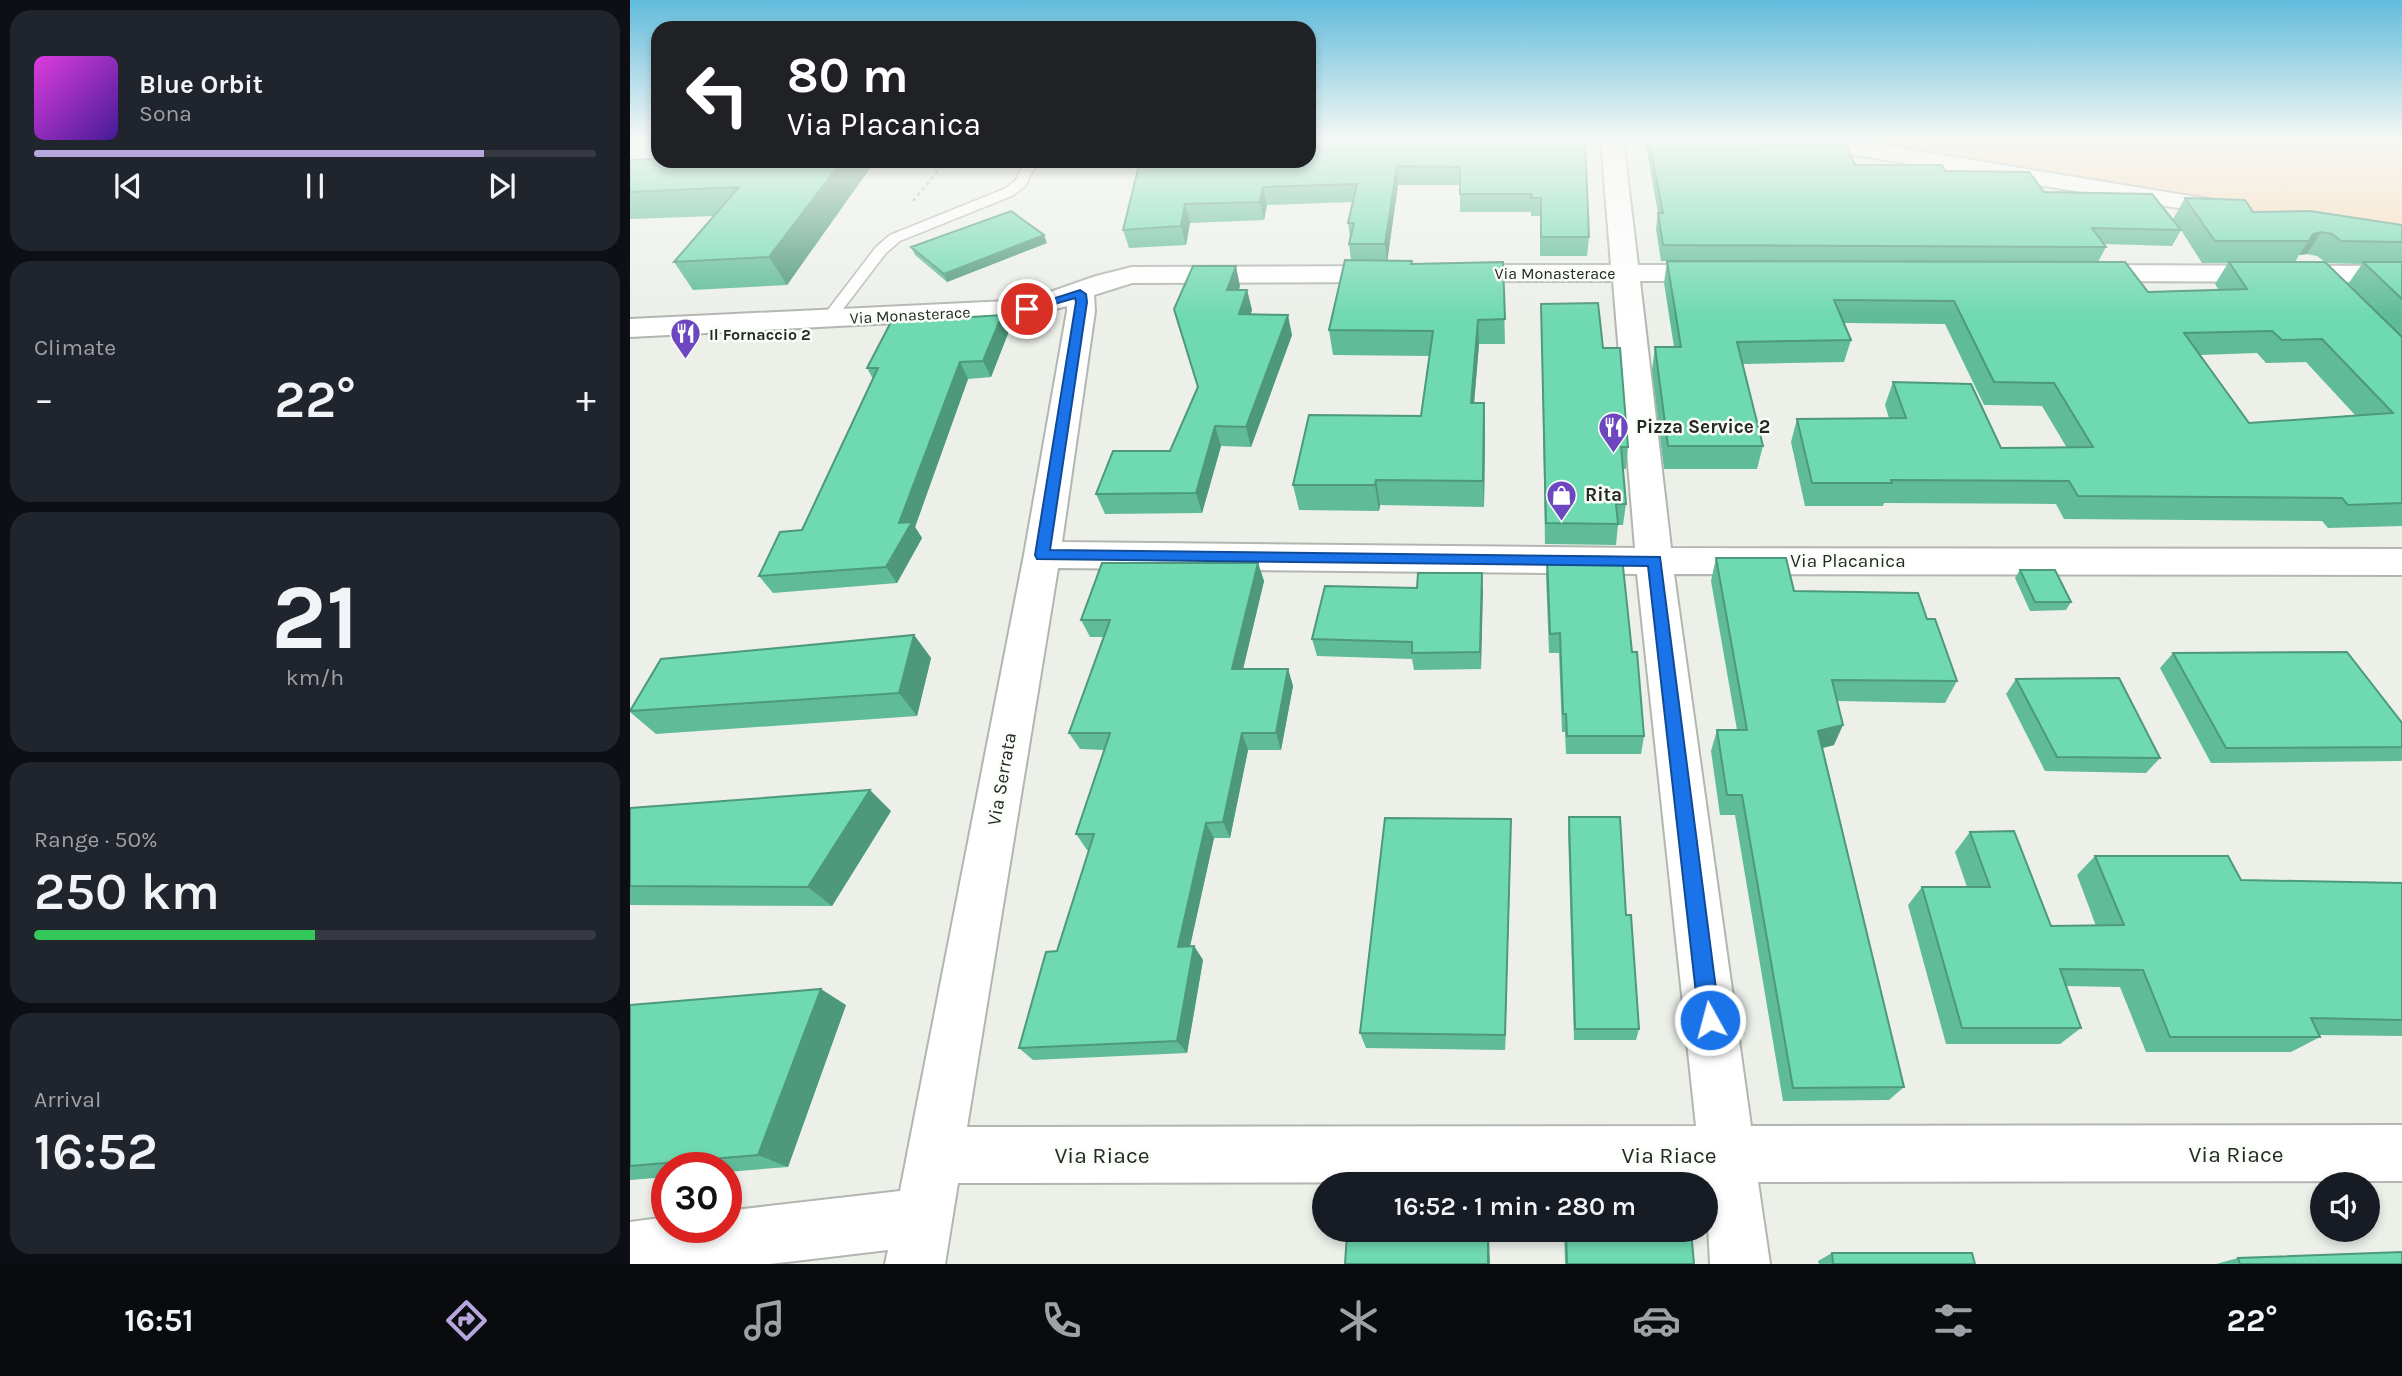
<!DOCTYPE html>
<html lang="en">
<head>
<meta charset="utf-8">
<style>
  :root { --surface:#171b24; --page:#20242c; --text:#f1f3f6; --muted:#9ea1a6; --line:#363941; --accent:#b6a6dd }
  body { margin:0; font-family:Karla,sans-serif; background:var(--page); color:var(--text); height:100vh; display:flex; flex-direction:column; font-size:26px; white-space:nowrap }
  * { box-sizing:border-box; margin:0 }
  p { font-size:23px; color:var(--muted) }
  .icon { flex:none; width:38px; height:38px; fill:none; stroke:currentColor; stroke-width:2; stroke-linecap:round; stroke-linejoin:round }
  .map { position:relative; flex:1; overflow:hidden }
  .sheet { display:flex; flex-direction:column; gap:10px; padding:10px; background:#0d0f14; width:630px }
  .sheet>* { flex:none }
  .banner { position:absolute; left:21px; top:21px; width:665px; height:147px; border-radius:21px; box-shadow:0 4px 10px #0003; background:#202124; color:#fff; overflow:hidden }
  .controls { position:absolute; left:1680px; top:1172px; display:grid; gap:14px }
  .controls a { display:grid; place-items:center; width:70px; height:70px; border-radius:50%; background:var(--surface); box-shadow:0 4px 10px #0003; font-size:35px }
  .speed { position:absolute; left:21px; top:1152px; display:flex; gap:14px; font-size:35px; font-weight:700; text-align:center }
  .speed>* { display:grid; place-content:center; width:91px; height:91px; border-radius:50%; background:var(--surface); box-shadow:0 4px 10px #0003; line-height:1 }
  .speed .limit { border:10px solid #d22; background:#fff; color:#111 }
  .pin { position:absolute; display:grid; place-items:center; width:60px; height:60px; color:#fff; margin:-30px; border:4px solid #fff; border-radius:50%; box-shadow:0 2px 7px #0007 }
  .me { position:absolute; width:77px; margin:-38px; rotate:353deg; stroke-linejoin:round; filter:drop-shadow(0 0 5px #0008) }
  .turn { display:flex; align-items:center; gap:24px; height:147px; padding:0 21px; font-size:32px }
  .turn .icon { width:91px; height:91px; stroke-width:2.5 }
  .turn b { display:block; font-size:49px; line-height:60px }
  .big { font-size:52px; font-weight:600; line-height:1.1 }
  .sheet .widget { flex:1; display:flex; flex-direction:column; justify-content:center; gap:10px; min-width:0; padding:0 24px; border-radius:21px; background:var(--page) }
  .sheet .dial { align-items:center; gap:0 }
  .dial b { font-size:91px; line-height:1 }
  .song { display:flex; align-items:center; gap:21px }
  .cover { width:84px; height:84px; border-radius:10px; background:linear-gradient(135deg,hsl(300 70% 55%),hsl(260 70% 35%)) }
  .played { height:7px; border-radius:4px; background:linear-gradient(90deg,var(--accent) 80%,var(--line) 80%) }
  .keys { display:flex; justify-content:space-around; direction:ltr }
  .heat { display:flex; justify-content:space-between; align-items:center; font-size:38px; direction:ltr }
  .charge { height:10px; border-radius:5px; background:linear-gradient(90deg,#34c759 50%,var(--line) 0) }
  .trip { position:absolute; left:682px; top:1172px; width:406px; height:70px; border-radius:35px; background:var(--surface); box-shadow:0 4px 10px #0003; font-weight:600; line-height:70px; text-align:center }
  .tab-bar { display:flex; height:112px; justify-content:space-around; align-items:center; background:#090b0e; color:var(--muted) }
  .tab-bar .icon { width:49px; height:49px }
  .tab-bar .on { color:var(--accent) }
  .tab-bar b { font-size:32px; color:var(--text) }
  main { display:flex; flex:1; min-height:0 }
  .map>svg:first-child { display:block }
</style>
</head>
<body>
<main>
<section class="sheet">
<div class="widget">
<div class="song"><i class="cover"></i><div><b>Blue Orbit</b><p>Sona</p></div></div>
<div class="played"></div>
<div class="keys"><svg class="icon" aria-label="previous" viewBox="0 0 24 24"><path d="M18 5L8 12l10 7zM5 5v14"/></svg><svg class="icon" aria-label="pause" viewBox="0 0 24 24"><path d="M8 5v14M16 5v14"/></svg><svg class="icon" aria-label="next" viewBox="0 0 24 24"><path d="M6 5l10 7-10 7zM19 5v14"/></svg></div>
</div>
<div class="widget"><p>Climate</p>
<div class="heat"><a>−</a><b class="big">22°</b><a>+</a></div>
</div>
<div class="widget dial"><b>21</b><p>km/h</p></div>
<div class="widget"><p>Range · 50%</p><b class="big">250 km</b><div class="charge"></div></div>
<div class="widget"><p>Arrival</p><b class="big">16:52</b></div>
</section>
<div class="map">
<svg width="1772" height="1264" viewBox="0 0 1772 1264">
  <rect width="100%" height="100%" fill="#ecf0e9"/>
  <!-- green -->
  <path fill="#fadab6" d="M1177 140H1772V240Z"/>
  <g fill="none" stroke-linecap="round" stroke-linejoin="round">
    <defs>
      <path id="service" d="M396 161H408L395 186 384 195 270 241 256 253 204 321H194L191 318 194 315 246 247 260 235 374 189 385 181Z"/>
      <path id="minor" d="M971 140H993L1008 265H1087L1096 267 1100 273 1096 279 1087 281H1010L1041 548 1772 549V575L1044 574 1121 1126 1772 1125V1181L1128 1182 1140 1264H1080L1076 1185H1072V1182L328 1183 315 1264H255L258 1250 140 1264H0V1222L37 1217V1227H96V1211L270 1191 394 555 437 311V306L397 316 0 337V319L397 300 466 276 502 267 765 266 774 268 778 274 774 280 765 282 502 283 464 295 465 311 432 542 1005 548 983 281H822L813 279 809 273 813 267 822 265H981ZM428 568 1007 574 1066 1126 337 1127Z
        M1166 140H1220L1603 203 1612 205 1615 210 1612 215 1603 217 1177 147 1169 145Z
        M1452 265 1772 266V282L1452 281 1443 279 1439 273 1443 267Z"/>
    </defs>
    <!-- service casing -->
    <use href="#service" stroke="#b2b6b0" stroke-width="3"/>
    <!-- minor casing -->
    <use href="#minor" stroke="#b2b6b0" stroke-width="4"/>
    <!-- path -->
    <path stroke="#adb1ab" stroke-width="2.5" stroke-dasharray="3.5 3.5" stroke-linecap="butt" d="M283 201 316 161"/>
    <!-- service -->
    <use href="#service" fill="#fff" fill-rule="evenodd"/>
    <!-- minor -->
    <use href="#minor" fill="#fff" fill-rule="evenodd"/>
  </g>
  <!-- wall -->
  <path fill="#5fbb98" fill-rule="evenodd" d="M955 140 959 237 957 256H910V216H901V212H830V185H768L757 261 782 264 873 262 875 344H849L844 403H854L855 428 854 507 750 505 749 511 669 510 663 485 791 416 800 356 703 355 699 330 721 260 719 244 720 237 718 223 723 202 637 205 634 220 560 223 556 245 499 248 493 230 510 161Z
    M1015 140H1133L1134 144 1225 165 1315 171 1414 192 1549 227 1543 219 1555 198 1623 212 1772 225V526L1698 528 1692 521 1434 519 1426 504 1254 503 1253 506H1175L1161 442 1167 419 1259 418 1255 405 1263 382 1371 448H1437L1412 406 1354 405 1315 324 1214 323 1221 340 1214 362 1113 364 1133 446 1127 469H1034L1022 370 1025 347H1044L1034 283 1037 261H1031L1026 229 1028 213ZM1551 230 1572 263H1598L1585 284 1589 290 1518 292 1468 262 1476 247 1474 244 1542 246ZM1677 254 1687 256 1695 262H1665L1669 255ZM1696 263 1732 264 1718 284ZM1627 353 1636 363 1676 362 1725 415 1619 423 1570 355Z
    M0 160 28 161H245L157 285 63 290 44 262 84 216 0 219Z
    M417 243 317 282 285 255 281 247Z
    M610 286 609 290H617L622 310 620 315 662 335 621 447 591 446 572 513 475 514 466 494 540 451Z
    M911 304 973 348 998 447 996 469H993L996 504 993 525H988L986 545 915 544Z
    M372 315 379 331 361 377 338 379 285 527 292 538 267 583 143 593 129 576 172 530 243 379 237 368Z
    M917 556 1002 652 1014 736 1011 754H936L935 732H932L929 653H919L916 576Z
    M1086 558 1164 591 1297 619 1327 681 1315 703 1207 701 1204 745 1193 748 1274 1087 1259 1100 1153 1101 1105 815H1090L1081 751 1087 730H1107L1081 581Z
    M628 563 634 581 613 669H658L663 686 651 750H618L600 838H584L560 946H564L573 960 557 1053 403 1060 389 1048 427 951 459 850H457L446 834 474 750 450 749 439 733 473 637H460L451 620Z
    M1390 570 1441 602 1436 610 1400 611 1385 578Z
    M852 573 851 669 784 670 782 659 687 656 682 639 787 588Z
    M284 635 301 658 287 716 26 734 0 712Z
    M1543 653 1772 723V760L1771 761 1581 763 1530 668Z
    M1386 679 1530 758 1516 773 1415 771 1376 694Z
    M0 808 261 811 202 906 0 905Z
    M939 817 996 915 1009 1029 1006 1040H944L938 831Z
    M881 819 875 1050 736 1048 730 1033Z
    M1340 832 1421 926H1466L1447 875 1465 856 1611 880 1772 883V1036L1689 1035 1690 1037 1661 1052H1516L1490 987 1436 986 1451 1028 1430 1044H1316L1278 905 1292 887H1337L1325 852Z
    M0 1005H216L158 1167 96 1172V1167H37V1177L0 1180Z
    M934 1230H1061L1064 1264H935Z
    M1202 1253 1345 1264H1189L1188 1261Z
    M1608 1258 1772 1264H1586Z"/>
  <!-- shaded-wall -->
  <path fill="#4e987c" d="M212 161H245L157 285 139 257Z
    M767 166 768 185 757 263 755 244Z
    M633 187 637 205 634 220 630 202Z
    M555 204 560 223 556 245 551 226Z
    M1691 232 1677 254 1669 255 1683 234Z
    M414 235 417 243 317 282 314 274Z
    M606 266 610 286 602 309 597 290Z
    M617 290 622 310 614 334 609 314Z
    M372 315 379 331 361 377 353 361Z
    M658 315 662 335 621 447 616 427Z
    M848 320 849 344 842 428 841 403Z
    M330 362 338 379 285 527 292 538 267 583 256 567 269 523Z
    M854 403 855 428 854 507 853 481Z
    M585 426 591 446 572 513 566 493Z
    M746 480 750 505 749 511 745 485Z
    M628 563 634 581 609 686 602 669Z
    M852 573 853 591 851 669 850 652Z
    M284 635 301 658 287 716 269 693Z
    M658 669 663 686 651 750 646 733Z
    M1213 725 1204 745 1180 751 1188 731Z
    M612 733 618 750 600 838 593 822Z
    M240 790 261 811 202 906 178 887Z
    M881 819V839L875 1050V1035Z
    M576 823 584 838 557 960 548 947Z
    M564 946 573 960 557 1053 547 1041Z
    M191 989 216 1005 158 1167 128 1155Z
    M858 1230 859 1238 860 1264H858Z"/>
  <!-- building -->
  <path fill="#6fd9b1" stroke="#4e987c" stroke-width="2" fill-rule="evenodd" d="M679 140H955L959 237H911V198H901L902 194H830V167L767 166 755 244H719L724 223H718L727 184 633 187 630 202 555 204 551 226 493 230 510 161H679Z
    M1019 140H1133L1134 144 1216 145 1225 165H1312L1315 171 1399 172 1414 192 1522 194 1551 230 1462 228 1476 247 1033 245 1028 213H1033Z
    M28 159V161H212L139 257 44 262 109 187 0 192V160Z
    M1555 198 1615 200 1623 212 1680 211 1772 225V242L1711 241 1702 234 1691 232 1683 234 1679 241H1585Z
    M381 211 414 235 314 274 281 247Z
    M715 260 782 261 781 264 873 262 875 319 848 320 841 403H854L853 481 746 480 745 485H663L679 415 791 416 803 331 699 330Z
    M1037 261 1495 262 1518 292 1617 289 1599 262H1695L1772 337V503L1718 505 1712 498 1448 496 1439 481 1261 480 1262 483H1182L1167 419 1276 418 1263 382 1341 384 1371 448 1463 447 1424 383 1364 382 1324 301 1204 300 1221 340 1107 342 1133 446H1038L1025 347H1051ZM1642 331 1652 340 1692 339 1763 413 1619 423 1554 333Z
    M1733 262H1772V299Z
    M563 266H606L597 290H617L609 314 658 315 616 427 585 426 566 493 466 494 483 451H540L568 387 544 309Z
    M968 303 973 348H990L998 447H991L996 504H986L988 524 916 523 911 304Z
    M372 315 353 361 330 362 269 523 282 522 256 567 129 576 150 532 172 530 248 368H237L261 322Z
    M917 556 992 557 1002 652H1007L1014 736H937L936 714H933L930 633 920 634Z
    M1086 558H1156L1164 591 1288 593 1297 619H1305L1327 681 1202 680 1213 725 1188 731 1274 1087 1163 1088 1112 795H1097L1087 730H1117Z
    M472 563H628L602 669H658L646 733H612L593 822 576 823 548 947 564 946 547 1041 389 1048 416 952 427 951 464 834H446L480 733H439L480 620H451Z
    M1390 570H1425L1441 602H1405Z
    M788 573H852L850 652 782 653V642L682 639 695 586 787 588Z
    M284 635 269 693 0 711 31 659Z
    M1717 652 1772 723V747L1596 748 1543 653Z
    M1489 678 1530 758 1427 757 1386 679Z
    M240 790 178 887 0 886V808Z
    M939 817H990L996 915H1001L1009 1029H945Z
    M755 818 881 819 875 1035 730 1033Z
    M1384 831 1421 926 1494 925 1465 856H1598L1611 880 1772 883V1020L1681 1018 1690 1037H1540L1513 970 1430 969 1451 1028H1332L1292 887H1360L1340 832Z
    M191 989 128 1155 0 1166V1005Z
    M827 1230H858V1264H715L717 1234Z
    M936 1230H1061L1064 1264H937Z
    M1772 1252V1264H1610L1608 1258Z
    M1202 1253H1342L1345 1264H1203Z"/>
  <!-- sky -->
  <linearGradient id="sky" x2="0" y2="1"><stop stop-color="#61bbdc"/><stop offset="0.44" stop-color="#f6f8f5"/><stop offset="1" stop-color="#f6f8f5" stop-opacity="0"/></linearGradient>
  <rect width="1772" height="317" fill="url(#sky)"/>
  <!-- route -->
  <path fill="#1a73e8" stroke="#114b97" stroke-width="2" d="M450 290 456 294 457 302 420 550 1030 557 1090 1020 1087 1028 1080 1031 1072 1028 1069 1020 1018 566 407 559 405 555 446 302 445 298 397 312 391 309Z"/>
  <!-- icons -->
  <defs>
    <symbol id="restaurant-pin" viewBox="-11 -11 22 30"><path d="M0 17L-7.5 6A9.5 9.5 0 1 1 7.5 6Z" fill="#6d47bf" stroke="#f9fdf7"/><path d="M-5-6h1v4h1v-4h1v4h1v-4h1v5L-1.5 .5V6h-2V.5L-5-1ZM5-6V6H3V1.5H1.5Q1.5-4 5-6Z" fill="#fff"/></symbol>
    <symbol id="shop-pin" viewBox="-11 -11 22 30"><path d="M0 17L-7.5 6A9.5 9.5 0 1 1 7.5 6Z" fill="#6d47bf" stroke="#f9fdf7"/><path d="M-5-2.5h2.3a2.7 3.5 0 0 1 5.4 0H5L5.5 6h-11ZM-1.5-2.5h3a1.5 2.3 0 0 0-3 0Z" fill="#fff"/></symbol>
  </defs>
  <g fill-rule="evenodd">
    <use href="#restaurant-pin" x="38" y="316" width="35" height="47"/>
    <use href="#restaurant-pin" x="966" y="410" width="35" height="47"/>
    <use href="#shop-pin" x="914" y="478" width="35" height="47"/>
  </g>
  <g text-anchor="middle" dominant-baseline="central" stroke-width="5" stroke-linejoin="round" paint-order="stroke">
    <!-- far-street labels -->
    <g font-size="16" fill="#262825" stroke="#f9fdf7">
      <text x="925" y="273">Via Monasterace</text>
      <text transform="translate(280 315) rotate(-3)">Via Monasterace</text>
    </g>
    <!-- far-poi labels -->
    <g font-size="16" font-weight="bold" fill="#262825" stroke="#f9fdf7" text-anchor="start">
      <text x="79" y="334">Il Fornaccio 2</text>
    </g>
    <!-- poi labels -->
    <g font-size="19" font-weight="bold" fill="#262825" stroke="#f9fdf7" text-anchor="start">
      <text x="1006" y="427">Pizza Service 2</text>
      <text x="955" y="495">Rita</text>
    </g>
    <!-- street labels -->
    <g font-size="19" fill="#262825" stroke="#f9fdf7">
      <text x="1218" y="561">Via Placanica</text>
      <text transform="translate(372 779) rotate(-80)">Via Serrata</text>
    </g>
    <!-- near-street labels -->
    <g font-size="23" fill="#262825" stroke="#f9fdf7">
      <text x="1606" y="1154">Via Riace</text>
      <text x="472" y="1155">Via Riace</text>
      <text x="1039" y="1155">Via Riace</text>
    </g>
  </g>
</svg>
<div class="controls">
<a><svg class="icon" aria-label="sound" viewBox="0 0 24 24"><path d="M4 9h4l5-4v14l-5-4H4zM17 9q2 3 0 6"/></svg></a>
</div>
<div class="speed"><div class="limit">30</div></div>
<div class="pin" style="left:397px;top:309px;background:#d93025"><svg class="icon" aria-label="arrive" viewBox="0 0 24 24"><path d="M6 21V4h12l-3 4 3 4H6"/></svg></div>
<svg class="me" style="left:1080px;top:1020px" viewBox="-20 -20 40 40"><circle r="17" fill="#1a73e8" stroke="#fff" stroke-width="3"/><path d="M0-11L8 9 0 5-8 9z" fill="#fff"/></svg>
<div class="trip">16:52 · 1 min · 280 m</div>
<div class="banner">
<div class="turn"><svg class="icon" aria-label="left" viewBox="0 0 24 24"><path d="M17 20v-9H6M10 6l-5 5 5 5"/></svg><div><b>80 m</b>Via Placanica</div></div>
</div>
</div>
</main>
<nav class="tab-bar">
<b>16:51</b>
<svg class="icon on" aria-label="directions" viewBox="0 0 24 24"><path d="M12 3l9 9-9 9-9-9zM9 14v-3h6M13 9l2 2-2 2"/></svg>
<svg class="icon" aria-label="music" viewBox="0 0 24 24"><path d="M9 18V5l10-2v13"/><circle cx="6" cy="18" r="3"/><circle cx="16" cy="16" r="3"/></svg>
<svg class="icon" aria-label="phone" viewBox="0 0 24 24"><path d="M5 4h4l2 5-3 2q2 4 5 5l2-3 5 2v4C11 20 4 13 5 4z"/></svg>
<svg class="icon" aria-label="climate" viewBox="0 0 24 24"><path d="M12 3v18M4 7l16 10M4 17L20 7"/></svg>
<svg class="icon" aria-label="car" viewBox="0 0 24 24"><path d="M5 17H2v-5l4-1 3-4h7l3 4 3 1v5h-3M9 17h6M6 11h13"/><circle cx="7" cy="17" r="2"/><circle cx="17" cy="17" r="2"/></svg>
<svg class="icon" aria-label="filters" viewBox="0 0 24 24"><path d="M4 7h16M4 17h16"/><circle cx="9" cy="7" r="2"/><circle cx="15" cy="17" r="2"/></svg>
<b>22°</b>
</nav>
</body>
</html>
